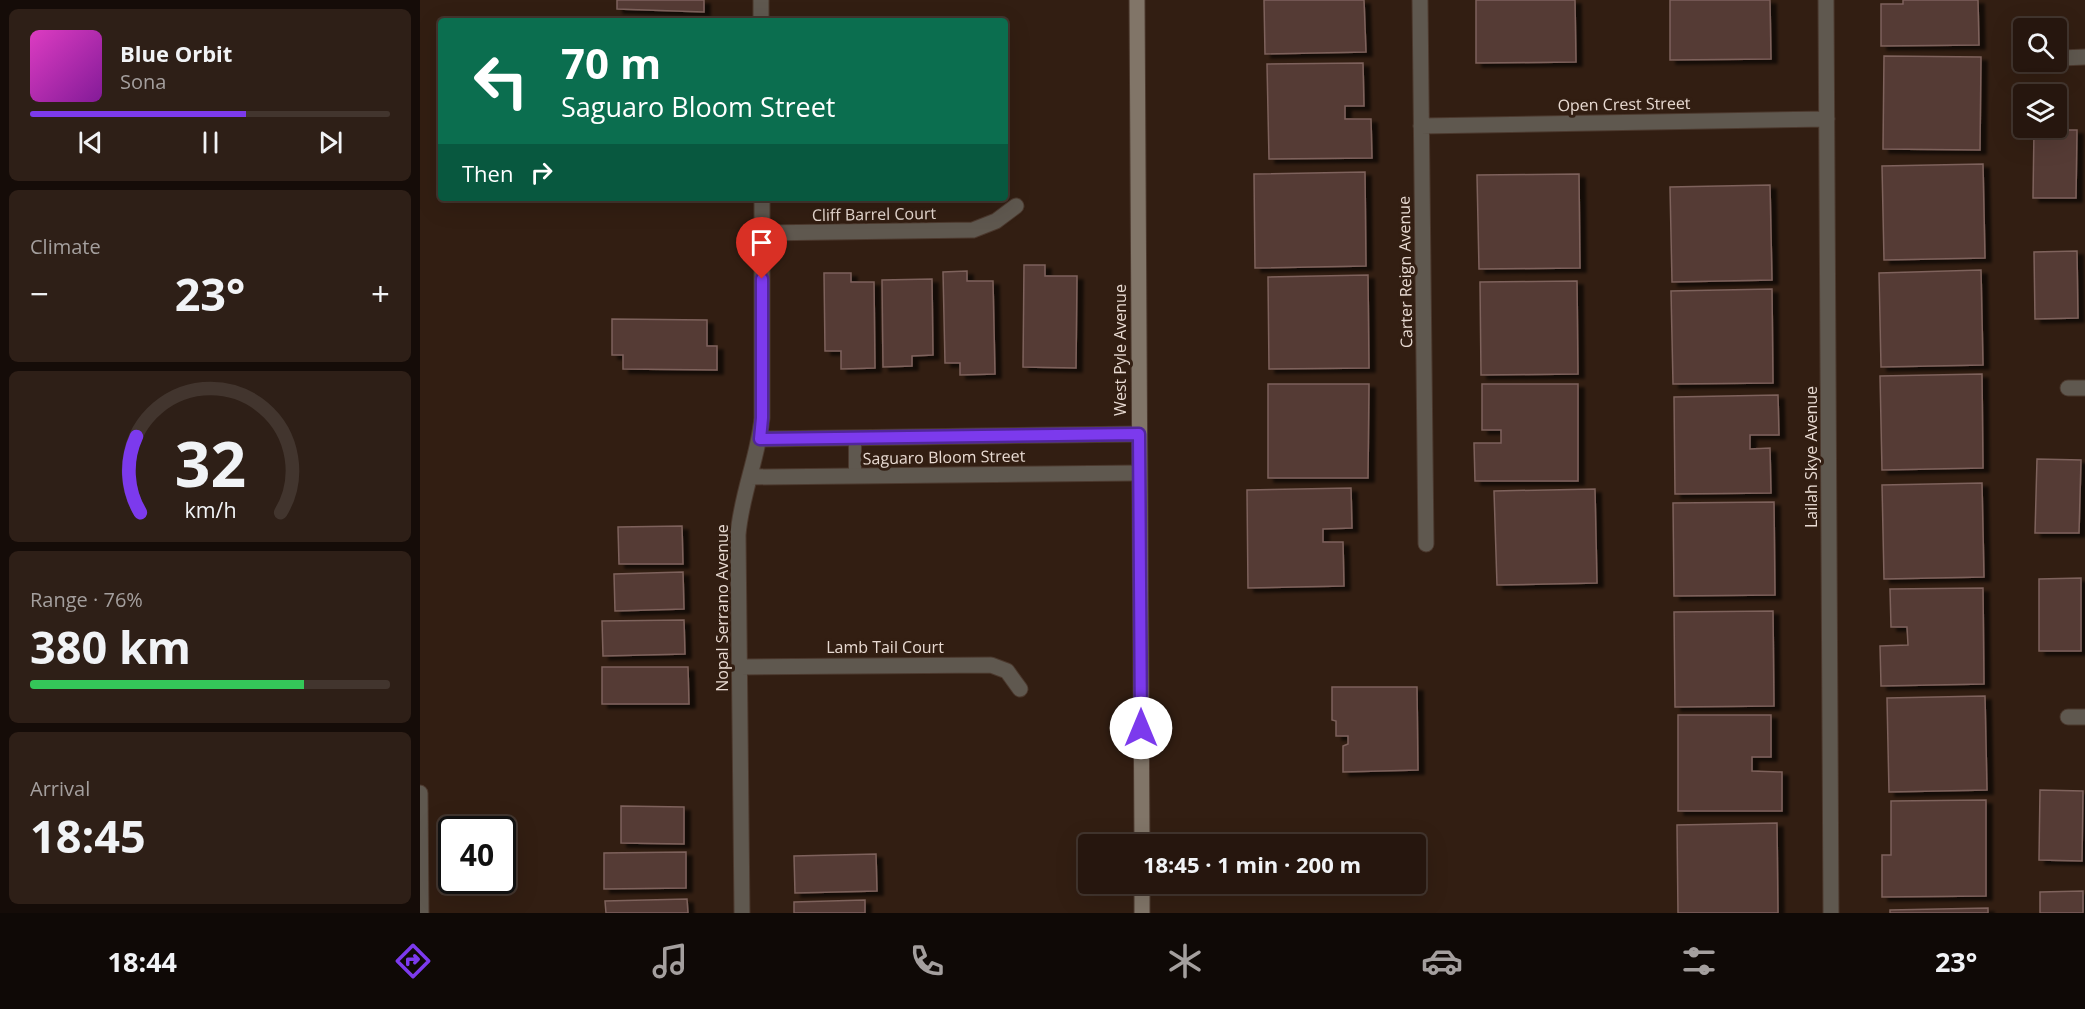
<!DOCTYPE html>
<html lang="en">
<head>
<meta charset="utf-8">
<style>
  :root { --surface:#26160e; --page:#2e1f17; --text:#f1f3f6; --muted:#a49f9e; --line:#42352e; --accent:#7c3aed }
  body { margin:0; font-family:"Open Sans",sans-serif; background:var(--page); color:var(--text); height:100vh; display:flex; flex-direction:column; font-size:22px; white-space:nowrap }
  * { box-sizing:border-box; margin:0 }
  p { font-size:20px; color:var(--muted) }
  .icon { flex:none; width:33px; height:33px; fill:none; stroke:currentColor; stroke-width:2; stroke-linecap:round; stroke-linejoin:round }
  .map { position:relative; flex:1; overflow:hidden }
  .details { display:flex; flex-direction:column; gap:9px; padding:9px; background:#150c08; width:420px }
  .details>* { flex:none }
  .top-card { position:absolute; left:18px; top:18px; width:570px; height:183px; border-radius:6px; box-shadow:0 6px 24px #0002,0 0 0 2px var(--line); background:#0b6e4f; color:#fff; overflow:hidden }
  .buttons { position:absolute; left:1593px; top:18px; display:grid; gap:12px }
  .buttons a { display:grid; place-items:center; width:54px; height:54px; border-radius:6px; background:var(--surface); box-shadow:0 6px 24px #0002,0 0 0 2px var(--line); font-size:30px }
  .speed { position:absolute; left:18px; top:816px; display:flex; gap:12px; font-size:30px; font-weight:700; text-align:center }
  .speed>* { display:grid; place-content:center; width:78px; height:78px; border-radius:50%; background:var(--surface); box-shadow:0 6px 24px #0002,0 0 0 2px var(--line); line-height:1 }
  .speed .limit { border:3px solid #111; border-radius:9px; background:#fff; color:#111 }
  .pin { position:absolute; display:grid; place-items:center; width:51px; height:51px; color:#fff; margin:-62px -26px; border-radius:50% 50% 50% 0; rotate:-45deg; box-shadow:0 0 6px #0007 }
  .pin .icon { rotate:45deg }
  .me { position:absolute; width:66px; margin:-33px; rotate:0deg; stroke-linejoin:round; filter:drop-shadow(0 0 4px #0008) }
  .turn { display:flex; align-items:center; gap:21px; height:126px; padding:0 24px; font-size:27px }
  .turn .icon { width:78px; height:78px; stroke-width:2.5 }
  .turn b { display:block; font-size:42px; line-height:51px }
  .then { display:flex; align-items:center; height:57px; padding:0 24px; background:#0003; gap:12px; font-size:22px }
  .big { font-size:45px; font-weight:700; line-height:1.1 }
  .details .widget { flex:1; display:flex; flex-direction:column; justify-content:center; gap:9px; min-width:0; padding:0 21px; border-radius:9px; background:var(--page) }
  .details .dial { align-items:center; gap:0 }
  .dial svg { height:156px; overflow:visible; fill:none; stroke:var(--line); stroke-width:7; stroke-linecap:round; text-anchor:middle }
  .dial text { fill:var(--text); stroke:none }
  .song { display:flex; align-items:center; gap:18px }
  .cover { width:72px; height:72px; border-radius:9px; background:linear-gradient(135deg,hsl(310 70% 55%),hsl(290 70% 35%)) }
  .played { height:6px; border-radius:3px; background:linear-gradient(90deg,var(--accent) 60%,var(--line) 60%) }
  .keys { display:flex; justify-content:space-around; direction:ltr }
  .heat { display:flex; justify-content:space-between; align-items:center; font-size:33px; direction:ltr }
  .charge { height:9px; border-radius:4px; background:linear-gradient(90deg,#34c759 76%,var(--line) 0) }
  .trip { position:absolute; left:658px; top:834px; width:348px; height:60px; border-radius:6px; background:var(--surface); box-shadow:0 6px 24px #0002,0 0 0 2px var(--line); font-weight:700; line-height:60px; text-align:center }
  .tab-bar { display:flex; height:96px; justify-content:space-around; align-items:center; background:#0f0906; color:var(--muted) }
  .tab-bar .icon { width:42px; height:42px }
  .tab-bar .current { color:var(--accent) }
  .tab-bar b { font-size:27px; color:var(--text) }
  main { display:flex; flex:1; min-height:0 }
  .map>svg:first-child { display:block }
</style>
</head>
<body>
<main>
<section class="details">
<div class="widget">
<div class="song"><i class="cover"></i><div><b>Blue Orbit</b><p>Sona</p></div></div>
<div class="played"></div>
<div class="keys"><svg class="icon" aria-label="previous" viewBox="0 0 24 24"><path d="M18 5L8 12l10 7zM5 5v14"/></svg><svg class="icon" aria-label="pause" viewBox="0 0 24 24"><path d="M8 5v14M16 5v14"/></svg><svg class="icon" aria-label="next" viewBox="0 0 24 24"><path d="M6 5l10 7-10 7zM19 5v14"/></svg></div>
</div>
<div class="widget"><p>Climate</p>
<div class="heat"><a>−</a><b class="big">23°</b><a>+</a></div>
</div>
<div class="widget dial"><svg viewBox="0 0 100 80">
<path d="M14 69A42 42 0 1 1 86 69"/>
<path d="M14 69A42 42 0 0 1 12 30" stroke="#7c3aed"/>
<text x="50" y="56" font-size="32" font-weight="700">32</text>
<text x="50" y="72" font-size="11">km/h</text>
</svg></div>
<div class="widget"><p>Range · 76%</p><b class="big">380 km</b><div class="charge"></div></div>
<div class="widget"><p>Arrival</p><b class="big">18:45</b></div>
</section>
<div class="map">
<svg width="1665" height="913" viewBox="0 0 1665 913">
  <defs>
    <filter id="shadow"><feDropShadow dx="6" dy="4" stdDeviation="1.5" flood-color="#0009"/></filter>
  </defs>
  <rect width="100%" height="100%" fill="#321e12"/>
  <!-- building -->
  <path fill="#543a35" stroke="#7e625c" stroke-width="1.5" filter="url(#shadow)" d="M197 0H284V12L197 9Z
    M844 0H944L946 52 845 54Z
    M1056 0H1155L1156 62 1056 63Z
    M1250 0H1350L1351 59 1250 60Z
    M1483 0H1558L1559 45 1461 46V4H1483Z
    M1464 56 1561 57 1560 150 1463 149Z
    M943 63 944 106H925V119H951L952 158 849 159 847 64Z
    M1614 130H1657L1656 198H1613Z
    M1563 164 1565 258 1464 260 1462 166Z
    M945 172 946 266 835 268 834 174Z
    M1159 174 1160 268 1059 269 1057 175Z
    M1350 185 1352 280 1252 282 1250 187Z
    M1657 251 1658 318 1615 319 1614 252Z
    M604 265H625V276H657L656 368 603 367Z
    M1561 270 1563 365 1461 367 1459 273Z
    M547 271V281H573L575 374 540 375V363H525L523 272Z
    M404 273H431V282H454L455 368 421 369V351H405Z
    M948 275 949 368 849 369 848 277Z
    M512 279 513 355 492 356V366L463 367 462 280Z
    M1157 281 1158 374 1061 375 1060 282Z
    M1352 289 1353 383 1253 384 1251 291Z
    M192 319 287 320V346H297V370L203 369V355H192Z
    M1562 374 1563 468 1462 470 1460 376Z
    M848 384H949L948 478H848Z
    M1062 384H1158V481H1055L1054 443H1081V430H1062Z
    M1358 395 1359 435H1330V449L1350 448 1351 493 1255 494 1254 397Z
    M1617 459 1661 460 1659 533H1615Z
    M1562 483 1564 577 1464 579 1462 485Z
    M931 488 932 528 903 529V542H923L924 586 828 588 827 490Z
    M1175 489 1177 583 1077 585 1074 491Z
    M1354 502 1355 595 1254 596 1253 503Z
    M262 526 263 564H199L198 527Z
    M263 572 264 609 195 611 194 574Z
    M1661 578V651H1619V579Z
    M1563 588 1564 684 1461 686 1460 646 1488 645 1487 627H1471L1470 589Z
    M1353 611 1354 706 1255 707 1254 612Z
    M264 620 265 654 183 656 182 621Z
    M182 667H268L269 704H182Z
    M912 687H997L998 770 923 772V746L928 744V736H916V721L912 720Z
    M1565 696 1567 790 1469 792 1467 698Z
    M1258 715H1351V757H1332V771L1362 772V811H1258Z
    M1620 790 1663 791 1662 861 1619 860Z
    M1566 800V896L1462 897V855H1471V801Z
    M201 806 264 807V844L201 843Z
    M1357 823 1358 913H1258L1257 825Z
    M266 852V888L184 889V853Z
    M456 854 457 891 375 893 374 856Z
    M1663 891V913H1620V892Z
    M267 899 268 913H186L185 901Z
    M445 900V913H374V902Z
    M1568 908V913H1470V910Z"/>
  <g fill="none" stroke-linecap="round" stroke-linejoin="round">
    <defs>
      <path id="lane" d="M435 437V476"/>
      <path id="street" d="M341 0V21
        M1000 0 1006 544
        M1406 0 1411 913
        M1642 58 1665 57
        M1001 126 1407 119
        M342 233 553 230 576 221 596 206
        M1648 388H1665
        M340 439 719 434
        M330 477 719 473
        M319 667 571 665 587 671 600 689
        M1648 717H1665
        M0 793 1 913
        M322 913 318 535C321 495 338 458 342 418V198"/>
      <path id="secondary" d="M717 0 722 844
        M722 884V913"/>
    </defs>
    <!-- lane casing -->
    <use href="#lane" stroke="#4b382d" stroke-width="14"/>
    <!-- street casing -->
    <use href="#street" stroke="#4b382d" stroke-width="17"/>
    <!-- secondary casing -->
    <use href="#secondary" stroke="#4b382d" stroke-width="17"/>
    <!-- lane -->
    <use href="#lane" stroke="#5f584f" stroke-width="12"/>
    <!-- street -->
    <use href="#street" stroke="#5f584f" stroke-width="15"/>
    <!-- secondary -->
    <use href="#secondary" stroke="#817568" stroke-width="15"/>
  </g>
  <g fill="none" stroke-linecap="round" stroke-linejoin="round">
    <defs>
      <path id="route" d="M342 279V418L340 439 719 434 721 728"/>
    </defs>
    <!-- route casing -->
    <use href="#route" stroke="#51269a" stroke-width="15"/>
    <!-- route -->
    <use href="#route" stroke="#7c3aed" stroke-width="10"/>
  </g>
  <g text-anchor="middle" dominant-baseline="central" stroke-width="6" stroke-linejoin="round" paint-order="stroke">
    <!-- street labels -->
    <g font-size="16" fill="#e8dad2" stroke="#321e12">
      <text transform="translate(1204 104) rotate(-1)">Open Crest Street</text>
      <text transform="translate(454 214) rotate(-1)">Cliff Barrel Court</text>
      <text transform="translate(985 272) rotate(-91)">Carter Reign Avenue</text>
      <text transform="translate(700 350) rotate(-90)">West Pyle Avenue</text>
      <text transform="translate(524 457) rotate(-1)">Saguaro Bloom Street</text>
      <text transform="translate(1391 457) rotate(-90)">Lailah Skye Avenue</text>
      <text transform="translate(302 608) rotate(-90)">Nopal Serrano Avenue</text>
      <text x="465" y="647">Lamb Tail Court</text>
    </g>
  </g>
</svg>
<div class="buttons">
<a><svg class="icon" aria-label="search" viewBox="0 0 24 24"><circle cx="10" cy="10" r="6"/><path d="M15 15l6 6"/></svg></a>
<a><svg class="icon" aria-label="layers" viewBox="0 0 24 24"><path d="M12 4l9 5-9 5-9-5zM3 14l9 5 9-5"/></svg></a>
</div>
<div class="speed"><div class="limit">40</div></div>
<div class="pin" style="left:342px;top:279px;background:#d93025"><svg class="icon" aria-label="arrive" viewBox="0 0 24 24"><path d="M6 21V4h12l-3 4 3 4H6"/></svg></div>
<svg class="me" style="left:721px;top:728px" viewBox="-20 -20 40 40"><circle r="19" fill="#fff"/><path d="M0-13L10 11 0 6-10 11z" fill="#7c3aed"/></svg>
<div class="trip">18:45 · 1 min · 200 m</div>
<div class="top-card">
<div class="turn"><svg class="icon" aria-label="left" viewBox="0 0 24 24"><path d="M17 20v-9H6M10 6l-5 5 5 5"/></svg><div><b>70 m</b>Saguaro Bloom Street</div></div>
<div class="then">Then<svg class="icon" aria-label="right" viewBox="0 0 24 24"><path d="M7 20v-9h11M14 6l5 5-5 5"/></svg></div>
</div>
</div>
</main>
<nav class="tab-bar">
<b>18:44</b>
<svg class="icon current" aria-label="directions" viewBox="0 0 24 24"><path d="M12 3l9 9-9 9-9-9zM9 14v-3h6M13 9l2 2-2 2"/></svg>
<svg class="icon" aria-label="music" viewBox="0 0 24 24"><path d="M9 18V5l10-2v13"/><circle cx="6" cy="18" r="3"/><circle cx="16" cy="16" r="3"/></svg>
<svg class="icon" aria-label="phone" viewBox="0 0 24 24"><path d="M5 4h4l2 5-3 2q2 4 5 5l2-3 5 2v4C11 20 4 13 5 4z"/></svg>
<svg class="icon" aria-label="climate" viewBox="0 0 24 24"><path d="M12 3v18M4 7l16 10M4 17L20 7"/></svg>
<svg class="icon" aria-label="car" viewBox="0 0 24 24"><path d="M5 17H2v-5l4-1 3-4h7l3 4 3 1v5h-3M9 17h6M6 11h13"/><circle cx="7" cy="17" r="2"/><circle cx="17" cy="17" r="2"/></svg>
<svg class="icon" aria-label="filters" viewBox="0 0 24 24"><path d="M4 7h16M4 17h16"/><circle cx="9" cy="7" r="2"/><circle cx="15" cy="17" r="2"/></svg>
<b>23°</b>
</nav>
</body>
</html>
